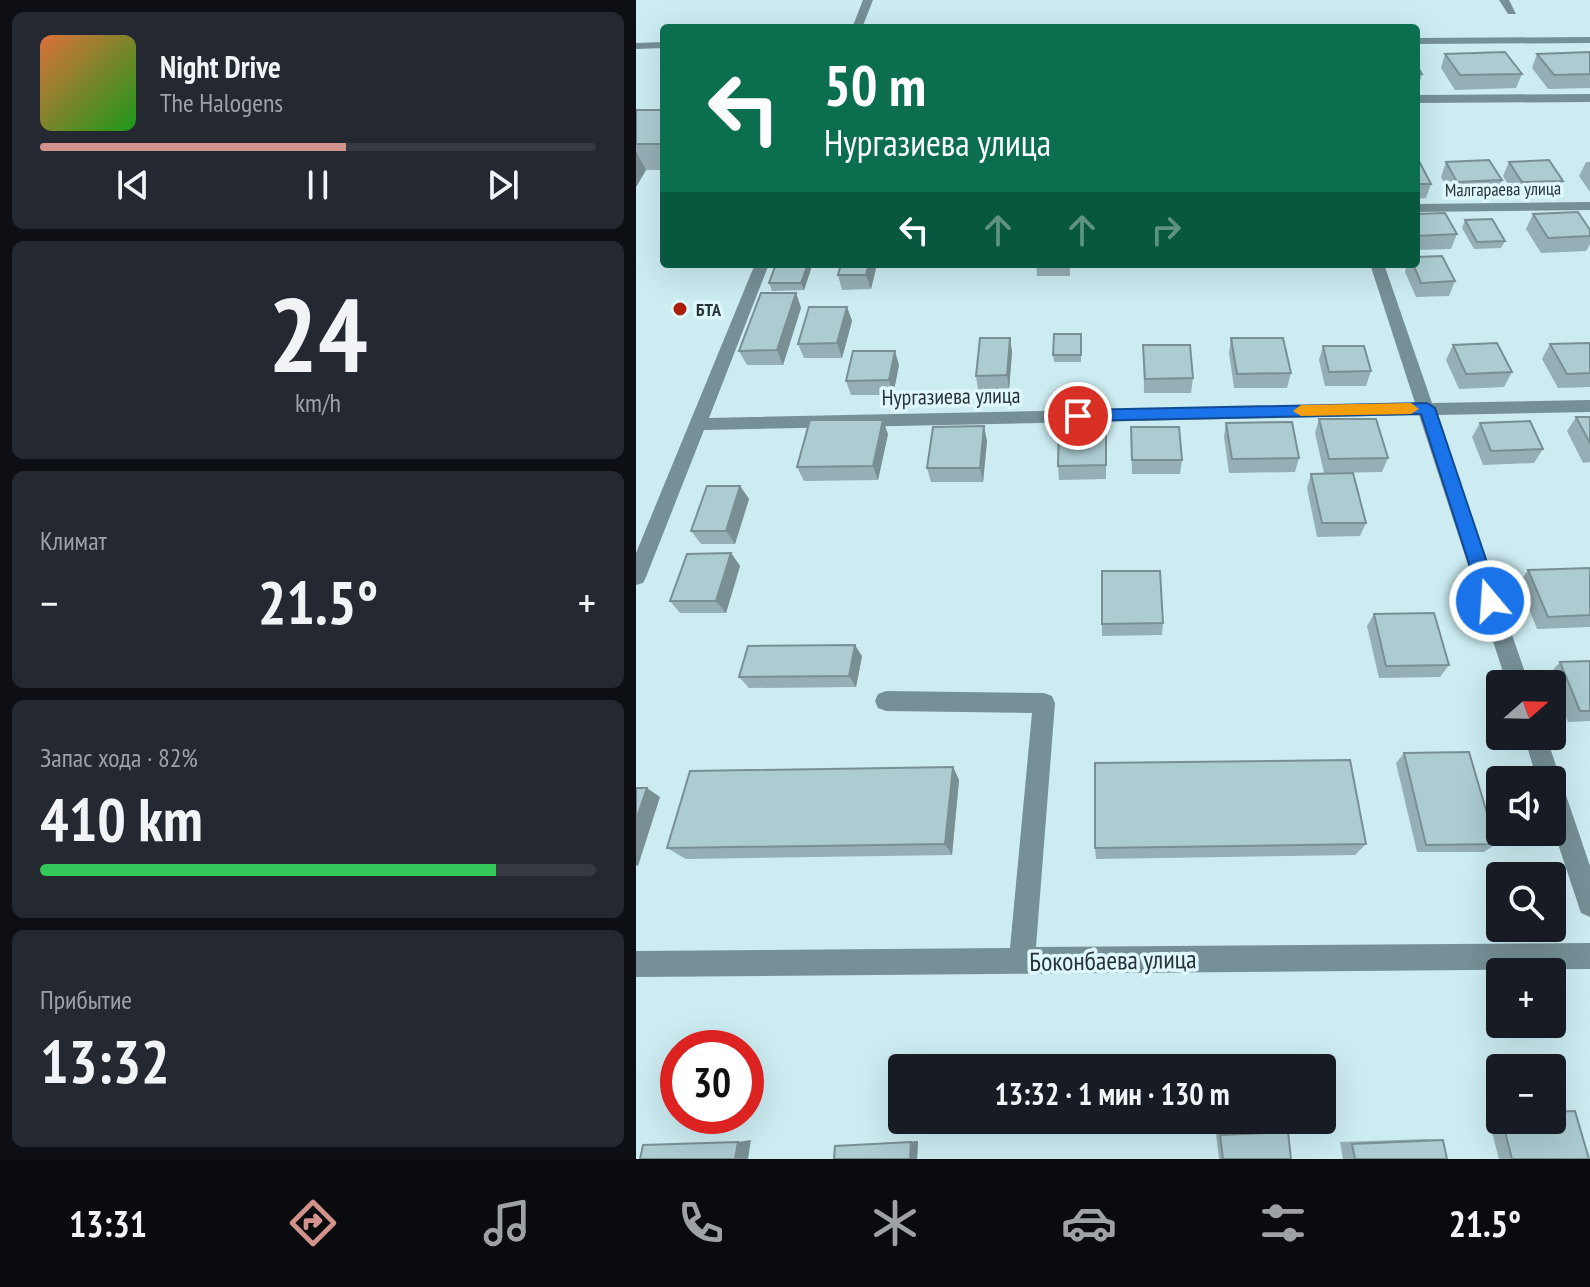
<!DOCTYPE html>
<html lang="ru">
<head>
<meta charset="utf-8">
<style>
  :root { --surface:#171b24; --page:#242831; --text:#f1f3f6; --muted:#9ea1a6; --line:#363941; --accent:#d2938d }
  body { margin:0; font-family:"PT Sans Narrow",sans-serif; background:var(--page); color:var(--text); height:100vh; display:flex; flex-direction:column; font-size:30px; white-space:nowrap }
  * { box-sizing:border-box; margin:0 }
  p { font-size:26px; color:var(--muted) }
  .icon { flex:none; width:44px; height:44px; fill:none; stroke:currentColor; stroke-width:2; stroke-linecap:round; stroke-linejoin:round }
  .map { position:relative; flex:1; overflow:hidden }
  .details { display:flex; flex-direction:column; gap:12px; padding:12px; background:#0d0f14; width:636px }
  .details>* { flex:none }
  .guide { position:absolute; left:24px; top:24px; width:760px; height:244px; border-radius:8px; box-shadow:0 8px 32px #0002; background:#0b6e4f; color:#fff; overflow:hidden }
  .needle { width:52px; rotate:70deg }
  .controls { position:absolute; left:850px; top:670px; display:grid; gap:16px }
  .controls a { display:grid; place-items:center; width:80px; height:80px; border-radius:8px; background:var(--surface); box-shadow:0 8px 32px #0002; font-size:40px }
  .speed { position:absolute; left:24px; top:1030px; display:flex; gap:16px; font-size:40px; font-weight:700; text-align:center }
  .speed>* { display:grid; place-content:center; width:104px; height:104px; border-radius:50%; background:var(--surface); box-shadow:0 8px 32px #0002; line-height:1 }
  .speed .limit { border:12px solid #d22; background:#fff; color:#111 }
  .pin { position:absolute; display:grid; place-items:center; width:68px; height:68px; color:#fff; margin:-34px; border:4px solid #fff; border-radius:50%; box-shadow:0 2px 8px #0007 }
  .me { position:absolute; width:88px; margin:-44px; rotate:342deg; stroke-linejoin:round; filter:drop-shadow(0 0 6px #0008) }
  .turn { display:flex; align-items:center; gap:28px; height:168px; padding:0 32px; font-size:36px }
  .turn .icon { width:104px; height:104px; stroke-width:2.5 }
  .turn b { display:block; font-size:56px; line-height:68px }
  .lanes { display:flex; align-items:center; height:76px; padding:0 32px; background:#0003; justify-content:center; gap:40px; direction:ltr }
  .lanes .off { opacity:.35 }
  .big { font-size:60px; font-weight:600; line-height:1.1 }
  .details .tile { flex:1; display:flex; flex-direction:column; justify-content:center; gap:12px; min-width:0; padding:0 28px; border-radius:12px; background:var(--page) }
  .details .dial { align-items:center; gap:0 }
  .dial b { font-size:104px; line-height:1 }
  .song { display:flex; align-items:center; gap:24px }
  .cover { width:96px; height:96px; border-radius:12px; background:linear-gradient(135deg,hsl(20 70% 55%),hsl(120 70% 35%)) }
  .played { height:8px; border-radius:4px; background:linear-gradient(90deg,var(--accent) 55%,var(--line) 55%) }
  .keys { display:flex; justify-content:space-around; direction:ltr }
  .heat { display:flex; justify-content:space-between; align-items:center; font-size:44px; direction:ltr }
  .charge { height:12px; border-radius:6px; background:linear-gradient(90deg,#34c759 82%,var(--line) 0) }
  .trip { position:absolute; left:252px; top:1054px; width:448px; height:80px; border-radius:8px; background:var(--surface); box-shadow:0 8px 32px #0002; font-weight:600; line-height:80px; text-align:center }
  .menu { display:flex; height:128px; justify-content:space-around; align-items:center; background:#090b0e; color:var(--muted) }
  .menu .icon { width:56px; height:56px }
  .menu .on { color:var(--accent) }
  .menu b { font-size:36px; color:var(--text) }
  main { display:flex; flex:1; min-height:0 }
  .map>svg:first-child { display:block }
</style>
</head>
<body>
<main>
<section class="details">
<div class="tile">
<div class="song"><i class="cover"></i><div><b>Night Drive</b><p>The Halogens</p></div></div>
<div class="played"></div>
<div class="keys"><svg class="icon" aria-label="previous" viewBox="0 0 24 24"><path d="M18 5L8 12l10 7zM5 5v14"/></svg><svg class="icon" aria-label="pause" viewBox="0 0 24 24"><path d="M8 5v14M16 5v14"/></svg><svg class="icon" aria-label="next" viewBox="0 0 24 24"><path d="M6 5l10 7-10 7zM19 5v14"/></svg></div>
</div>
<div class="tile dial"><b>24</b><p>km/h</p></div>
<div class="tile"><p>Климат</p>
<div class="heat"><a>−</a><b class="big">21.5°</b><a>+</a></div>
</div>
<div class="tile"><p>Запас хода · 82%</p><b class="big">410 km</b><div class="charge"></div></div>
<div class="tile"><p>Прибытие</p><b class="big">13:32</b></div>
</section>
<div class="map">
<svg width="954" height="1159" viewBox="0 0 954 1159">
  <rect width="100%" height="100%" fill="#ccecf2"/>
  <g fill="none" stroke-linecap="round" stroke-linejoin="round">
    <!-- minor -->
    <path fill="#759096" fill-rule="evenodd" d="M227 0H237L226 28H216Z
      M863 0H873L880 14H872Z
      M954 37V43L780 44V38Z
      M28 42V48L0 49V43Z
      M954 94V102L780 103V95Z
      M954 202V210L780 212V204Z
      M119 264H133L73 418 779 403 734 264H748L796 403 954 400V412L800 415 893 684H871L783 415 68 430 10 577 7 583 0 585V553Z
      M250 691 408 693 416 696 419 703 400 947 954 943V969L0 977V951L374 948 396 713 250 711 242 708 239 701 242 694Z
      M888 736H910L954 866V917L945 913 916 826V780H901Z"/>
  </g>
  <!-- wall -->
  <path fill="#94afb5" d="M954 52V88L912 89 896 68 901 54Z
    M809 54 886 74 880 88 819 90 805 68Z
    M780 64 786 74 782 88H780Z
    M0 110H28V170H10L0 187Z
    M780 161 795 184 790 198 780 199Z
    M810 162 866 180 860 195 816 197 805 177Z
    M873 162 927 181 920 195 880 197 867 176Z
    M950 162H954V192L943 176Z
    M780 214 821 234 815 249 780 250Z
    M897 214 954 230V244L950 251 905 253 890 229Z
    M829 220 869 241 865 248 838 249 826 228Z
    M140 264H173L175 269 168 290 136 291 133 283Z
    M241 264 235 289 206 290 202 275Z
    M400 264H434V276H401Z
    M771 264H780L819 281 813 296 780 297 769 272Z
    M160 293 165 308 147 365H111L103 351Z
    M211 307 216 321 206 358H168L162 344Z
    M445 334V362H418L417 355Z
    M374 338 376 352 373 390H342L340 376Z
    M595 338 655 373 651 388H598L593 353Z
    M954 343V387L922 388 906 359 914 344Z
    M507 345 557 378 555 393H508Z
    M817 345 876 372 868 387 823 389 810 360Z
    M687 346 735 371 730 386H689L683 360Z
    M263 365 257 395H215L210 381Z
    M940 417H954V462L947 463 931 431Z
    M683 419 752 458 746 472 688 473 679 433Z
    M590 423 663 458 659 472 593 473 588 437Z
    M844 423 907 449 898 463 847 465 836 437Z
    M470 426V479L423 480 422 466Z
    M495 427 546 460 544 474H496Z
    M252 434 242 480 168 481 161 467Z
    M351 441 347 482H295L291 468Z
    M675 474 730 523 724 536 681 537 671 488Z
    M104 486 113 499 99 544H65L55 531Z
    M95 553 104 566 90 613H44L34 601Z
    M954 568V627L901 629 883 583 892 570Z
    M466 571 527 623 526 635 466 636Z
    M738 614 813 665 804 677 743 678 731 626Z
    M226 656 220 687 113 688 103 677Z
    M954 661V721L932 722 913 674 924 662Z
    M768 753 860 844 848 852H781L760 763Z
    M317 767 323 780 316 855 50 859 31 848Z
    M730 844 719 855 460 859 459 848Z
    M916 1111H939L953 1159H863L851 1114 864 1113V1120H916Z
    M646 1131 652 1132 655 1159H583L580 1134Z
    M790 1139 807 1140 811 1159H707L704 1142Z
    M282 1141 281 1159H198L199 1146Z"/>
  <!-- shaded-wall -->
  <path fill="#788f93" d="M0 151 10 170 0 187Z
    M172 264H173L175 269 168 290 165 283Z
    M233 264H241L235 289 230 275Z
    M160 293 165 308 147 365 141 350Z
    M211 307 216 321 206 358 201 343Z
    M374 338 376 352 373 390 371 375Z
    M259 351 263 365 257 395 253 380Z
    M247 420 252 434 242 480 237 466Z
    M348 426 351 441 347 482 344 468Z
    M104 486 113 499 99 544 90 531Z
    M95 553 104 566 90 613 80 601Z
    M219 645 226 656 220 687 213 676Z
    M317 767 323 780 316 855 309 844Z
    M11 788 24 797 2 866 0 865V820Z
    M115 1140 112 1159H99L102 1142Z
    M282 1141 281 1159H274L275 1142Z"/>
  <!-- building -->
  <path fill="#acccd2" stroke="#788f93" stroke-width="2" d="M869 52 886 74 824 75 809 54Z
    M954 52V74L918 75 901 54Z
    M780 64 786 74H780Z
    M0 110H28V144H0Z
    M853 160 866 180 821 182 810 162Z
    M913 160 927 181 886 182 873 162Z
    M780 161H783L795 184H780Z
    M942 212 954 230V236L912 238 897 214Z
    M809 213 821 234 780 236V214Z
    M856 219 869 241 841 242 829 220Z
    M806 256 819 281 785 283 777 264H780V257Z
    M140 264H172L165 283H133Z
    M205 264H233L230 275H202Z
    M125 293H160L141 350 103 351Z
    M173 307H211L201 343 162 344Z
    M418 334H445V355H417Z
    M344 338H374L371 375 340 376Z
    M595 338H647L655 373 601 374Z
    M861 343 876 372 830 374 817 345Z
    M954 343V373L931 374 914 344Z
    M507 345H554L557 378 509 379Z
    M687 346H728L735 371 693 372Z
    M217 351H259L253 380 210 381Z
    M940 417H954V443Z
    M683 419H740L752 458 693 459Z
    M174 420H247L237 466 161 467Z
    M894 421 907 449 855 451 844 423Z
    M656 422 663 458 596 459 590 423Z
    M348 426 344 468H291L297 427Z
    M470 426V465L422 466 423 427Z
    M495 427H543L546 460H496Z
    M717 473 730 523H686L675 474Z
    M71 486H104L90 531H55Z
    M95 553 80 601H34L51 554Z
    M954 568V615L912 617 892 570Z
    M466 571H524L527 623 466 624Z
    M798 613 813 665 750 666 738 614Z
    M219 645 213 676 103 677 112 646Z
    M954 661V711H944L924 662Z
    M833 752 860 844 790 845 768 753Z
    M714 760 730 844 459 848V763Z
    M317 767 309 844 31 848 54 771Z
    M0 788H11L0 820Z
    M939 1111 953 1159H876L866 1120H916V1112Z
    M652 1132 655 1159H587L584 1135Z
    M807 1140 811 1159H719L716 1144Z
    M102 1142 99 1159H4L7 1145Z
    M275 1142 274 1159H198L199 1146Z"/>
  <!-- route -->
  <path fill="#1a73e8" stroke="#114b97" stroke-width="2" d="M791 403 799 408 864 601 861 607H848L845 601 785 414 442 421 434 416 442 410Z"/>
  <!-- slow -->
  <path fill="#f59e0b" d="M775 403 783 409 775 414 665 416 657 411 665 405Z"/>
  <!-- markers -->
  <circle fill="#ad1e0d" stroke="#def8fd" stroke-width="3" cx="44" cy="309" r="8"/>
  <g text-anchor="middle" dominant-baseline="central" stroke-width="7" stroke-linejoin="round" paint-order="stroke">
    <!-- far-street labels -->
    <g font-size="18" fill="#283437" stroke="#def8fd">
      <text transform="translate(867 189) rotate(-1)">Малгараева улица</text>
    </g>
    <!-- far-poi labels -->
    <g font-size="18" font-weight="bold" fill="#283437" stroke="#def8fd" text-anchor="start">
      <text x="60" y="309">БТА</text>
    </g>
    <!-- street labels -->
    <g font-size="22" fill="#283437" stroke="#def8fd">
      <text transform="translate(315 396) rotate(-1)">Нургазиева улица</text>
    </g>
    <!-- near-street labels -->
    <g font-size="26" fill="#283437" stroke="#def8fd">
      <text transform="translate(477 960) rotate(-1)">Боконбаева улица</text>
    </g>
  </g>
</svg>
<div class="controls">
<a><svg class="needle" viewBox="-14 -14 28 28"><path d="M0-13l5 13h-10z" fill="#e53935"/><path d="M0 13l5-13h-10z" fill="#9ea1a6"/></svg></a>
<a><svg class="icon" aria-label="sound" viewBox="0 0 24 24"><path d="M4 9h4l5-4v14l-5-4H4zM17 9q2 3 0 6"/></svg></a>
<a><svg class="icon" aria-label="search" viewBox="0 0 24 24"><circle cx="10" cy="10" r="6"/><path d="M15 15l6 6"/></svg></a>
<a>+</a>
<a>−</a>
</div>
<div class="speed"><div class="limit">30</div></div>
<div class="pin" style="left:442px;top:416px;background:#d93025"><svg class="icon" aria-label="arrive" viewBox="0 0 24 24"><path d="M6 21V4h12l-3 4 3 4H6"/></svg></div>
<svg class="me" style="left:854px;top:601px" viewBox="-20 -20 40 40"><circle r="17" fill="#1a73e8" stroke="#fff" stroke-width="3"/><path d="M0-11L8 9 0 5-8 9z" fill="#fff"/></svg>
<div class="trip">13:32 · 1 мин · 130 m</div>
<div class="guide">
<div class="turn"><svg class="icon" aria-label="left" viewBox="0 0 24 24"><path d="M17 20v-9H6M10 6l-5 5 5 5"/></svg><div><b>50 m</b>Нургазиева улица</div></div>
<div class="lanes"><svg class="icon" aria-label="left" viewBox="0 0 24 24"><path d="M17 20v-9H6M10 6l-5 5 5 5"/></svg><svg class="icon off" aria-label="ahead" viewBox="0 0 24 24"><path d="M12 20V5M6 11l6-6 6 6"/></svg><svg class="icon off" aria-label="ahead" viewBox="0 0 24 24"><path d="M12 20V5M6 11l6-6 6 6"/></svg><svg class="icon off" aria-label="right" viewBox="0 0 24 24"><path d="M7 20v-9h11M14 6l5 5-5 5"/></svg></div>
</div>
</div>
</main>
<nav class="menu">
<b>13:31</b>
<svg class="icon on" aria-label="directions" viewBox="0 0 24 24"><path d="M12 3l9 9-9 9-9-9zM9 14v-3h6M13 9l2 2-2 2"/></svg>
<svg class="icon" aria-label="music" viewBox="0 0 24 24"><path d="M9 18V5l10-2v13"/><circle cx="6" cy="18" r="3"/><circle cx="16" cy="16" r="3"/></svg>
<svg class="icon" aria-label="phone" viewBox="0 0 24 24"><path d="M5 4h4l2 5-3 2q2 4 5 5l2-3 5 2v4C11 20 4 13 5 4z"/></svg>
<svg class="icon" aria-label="climate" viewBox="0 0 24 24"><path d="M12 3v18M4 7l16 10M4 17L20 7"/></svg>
<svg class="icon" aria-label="car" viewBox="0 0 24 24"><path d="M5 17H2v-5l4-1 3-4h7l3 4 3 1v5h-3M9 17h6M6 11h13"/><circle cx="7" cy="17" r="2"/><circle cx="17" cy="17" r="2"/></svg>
<svg class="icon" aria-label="filters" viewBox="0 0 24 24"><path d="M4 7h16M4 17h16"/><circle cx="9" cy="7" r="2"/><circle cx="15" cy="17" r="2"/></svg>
<b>21.5°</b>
</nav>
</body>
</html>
